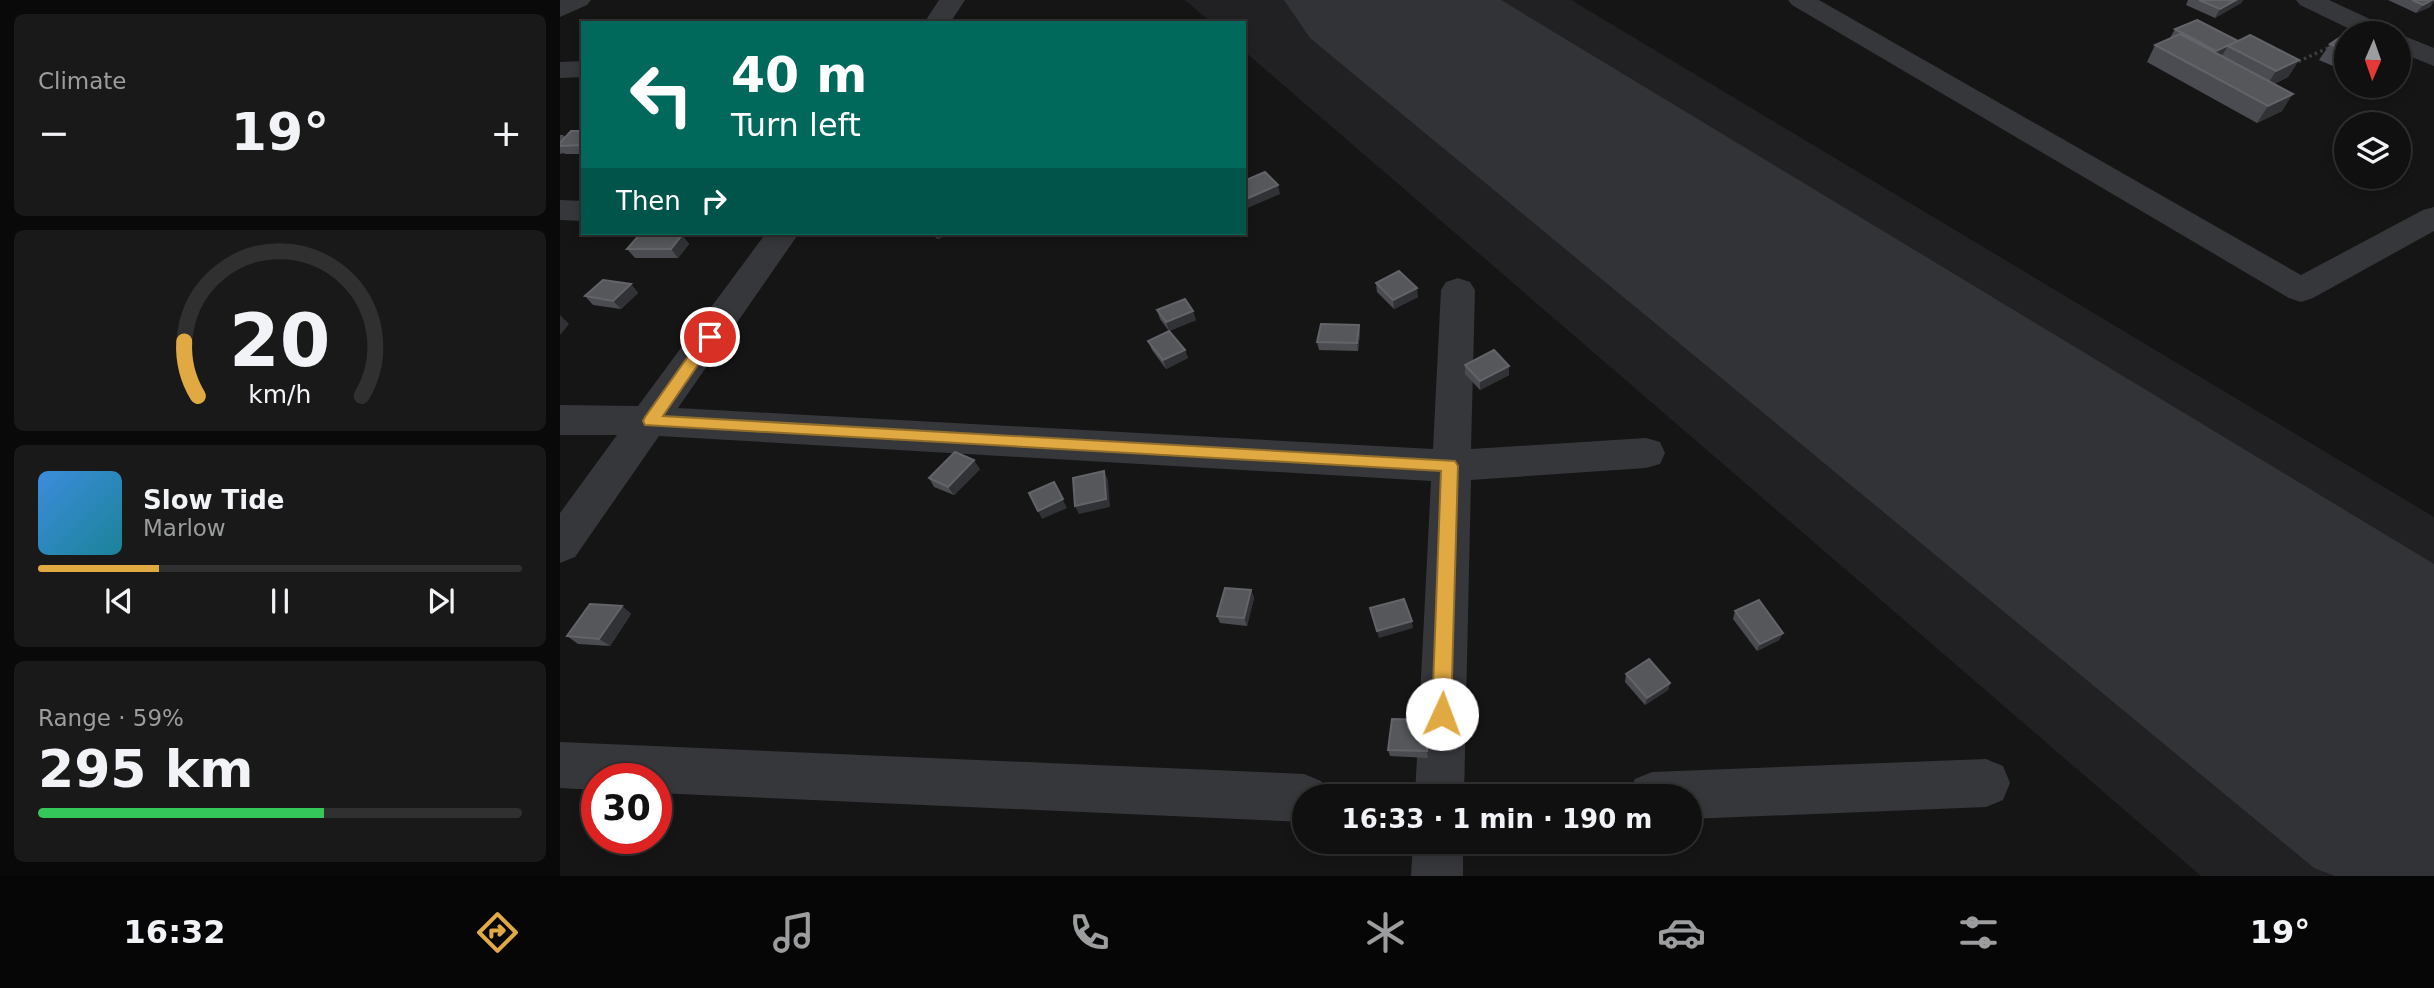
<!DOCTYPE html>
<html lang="en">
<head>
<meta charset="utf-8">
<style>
  :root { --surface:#101010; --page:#191919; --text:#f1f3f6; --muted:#9c9d9f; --line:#303030; --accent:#e1a942 }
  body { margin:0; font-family:"DejaVu Sans",sans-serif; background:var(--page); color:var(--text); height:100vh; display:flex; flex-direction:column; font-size:26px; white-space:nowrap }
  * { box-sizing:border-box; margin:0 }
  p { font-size:23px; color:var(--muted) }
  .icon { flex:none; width:38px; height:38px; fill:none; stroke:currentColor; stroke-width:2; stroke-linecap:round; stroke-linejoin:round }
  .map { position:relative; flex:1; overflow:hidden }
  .sheet { display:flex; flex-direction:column; gap:14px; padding:14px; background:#090909; width:560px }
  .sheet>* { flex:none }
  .banner { position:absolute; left:21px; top:21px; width:665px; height:214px; border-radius:0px; box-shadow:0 4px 10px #0003,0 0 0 2px var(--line); background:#00695c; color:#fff; overflow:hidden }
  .needle { width:46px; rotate:182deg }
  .fabs { position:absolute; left:1774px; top:21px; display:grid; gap:14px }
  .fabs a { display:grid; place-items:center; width:77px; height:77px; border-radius:50%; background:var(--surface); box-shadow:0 4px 10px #0003,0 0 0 2px var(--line); font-size:35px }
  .speed { position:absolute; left:21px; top:763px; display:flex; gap:14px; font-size:35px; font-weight:700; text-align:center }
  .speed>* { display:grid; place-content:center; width:91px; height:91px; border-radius:50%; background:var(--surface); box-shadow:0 4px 10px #0003,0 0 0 2px var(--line); line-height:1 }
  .speed .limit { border:10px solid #d22; background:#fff; color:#111 }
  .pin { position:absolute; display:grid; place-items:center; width:60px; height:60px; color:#fff; margin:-30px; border:4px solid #fff; border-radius:50%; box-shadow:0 2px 7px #0007 }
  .me { position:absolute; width:77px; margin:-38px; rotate:2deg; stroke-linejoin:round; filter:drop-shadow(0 0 5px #0008) }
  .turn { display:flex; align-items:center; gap:24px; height:147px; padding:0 35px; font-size:32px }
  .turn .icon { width:91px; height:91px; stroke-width:2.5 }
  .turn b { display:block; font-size:49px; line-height:60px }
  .then { display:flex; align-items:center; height:66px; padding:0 35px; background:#0003; gap:14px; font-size:26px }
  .big { font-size:52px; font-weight:800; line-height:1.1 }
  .sheet .tile { flex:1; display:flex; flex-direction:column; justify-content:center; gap:10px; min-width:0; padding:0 24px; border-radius:10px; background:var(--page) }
  .sheet .dial { align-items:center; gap:0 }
  .dial svg { height:182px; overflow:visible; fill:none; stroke:var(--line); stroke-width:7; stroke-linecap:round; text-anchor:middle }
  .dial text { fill:var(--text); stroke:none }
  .song { display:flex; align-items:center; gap:21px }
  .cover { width:84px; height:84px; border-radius:10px; background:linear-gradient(135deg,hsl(210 70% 55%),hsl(190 70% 35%)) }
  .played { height:7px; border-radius:4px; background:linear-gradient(90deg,var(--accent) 25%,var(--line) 25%) }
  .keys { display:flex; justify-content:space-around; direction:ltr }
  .heat { display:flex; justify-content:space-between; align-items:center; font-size:38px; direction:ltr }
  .charge { height:10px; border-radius:5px; background:linear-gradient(90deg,#34c759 59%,var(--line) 0) }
  .trip { position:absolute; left:732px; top:784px; width:410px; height:70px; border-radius:35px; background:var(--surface); box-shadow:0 4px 10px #0003,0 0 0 2px var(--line); font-weight:800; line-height:70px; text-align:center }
  .tabs { display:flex; height:112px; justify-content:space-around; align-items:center; background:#060606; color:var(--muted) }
  .tabs .icon { width:49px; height:49px }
  .tabs .selected { color:var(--accent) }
  .tabs b { font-size:32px; color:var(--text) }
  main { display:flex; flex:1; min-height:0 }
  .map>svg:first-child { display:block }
</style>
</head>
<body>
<main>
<section class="sheet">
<div class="tile"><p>Climate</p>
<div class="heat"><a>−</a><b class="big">19°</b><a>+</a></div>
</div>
<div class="tile dial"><svg viewBox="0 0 100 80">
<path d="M14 69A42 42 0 1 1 86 69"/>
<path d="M14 69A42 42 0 0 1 8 45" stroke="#e1a942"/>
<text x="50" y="56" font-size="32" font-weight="700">20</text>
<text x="50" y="72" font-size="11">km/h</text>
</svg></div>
<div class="tile">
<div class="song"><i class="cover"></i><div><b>Slow Tide</b><p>Marlow</p></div></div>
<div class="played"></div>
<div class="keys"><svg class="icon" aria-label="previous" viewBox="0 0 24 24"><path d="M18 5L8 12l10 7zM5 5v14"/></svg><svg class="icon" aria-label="pause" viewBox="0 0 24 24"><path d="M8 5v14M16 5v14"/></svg><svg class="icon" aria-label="next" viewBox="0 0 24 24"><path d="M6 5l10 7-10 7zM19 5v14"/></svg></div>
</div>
<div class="tile"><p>Range · 59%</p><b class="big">295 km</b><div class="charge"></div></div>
</section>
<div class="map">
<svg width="1874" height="876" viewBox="0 0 1874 876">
  <rect width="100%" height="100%" fill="#151516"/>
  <!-- built -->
  <path fill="#212123" d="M625 0H1011L1874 517V876H1641L684 51V23H652Z"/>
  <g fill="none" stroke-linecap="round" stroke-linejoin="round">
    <!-- runway -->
    <path fill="#323336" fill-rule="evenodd" d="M724 0H941L1874 564V876H1775L1754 868 750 38Z"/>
    <!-- path -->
    <path stroke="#3c3e42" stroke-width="3.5" stroke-dasharray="2.5 3.5" stroke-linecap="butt" d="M1733 64 1770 47"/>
    <!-- minor -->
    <path fill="#36373b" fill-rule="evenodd" d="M0 0H31L27 5 0 17Z
      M379 0H405L390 23H364Z
      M1228 0H1259L1741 275 1863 210 1874 207V231L1753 298 1741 302 1729 298 1232 5Z
      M1736 0H1769L1827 27 1831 33H1798L1740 5Z
      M1839 34 1874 48V66L1839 52Z
      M23 61V77L0 78V62Z
      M0 200 23 201V221L0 220Z
      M206 233H239L118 408 873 449 881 290 886 282 898 278 910 282 915 290 911 449 1086 438 1100 442 1105 453 1100 464 1086 468 911 480 904 796H855L871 481 99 436 15 557 0 563V513L57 435H0V405L78 406Z
      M0 742 744 774 761 781 768 796H744V822L96 793V779H37V790L0 788Z
      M1426 759 1443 766 1450 783 1443 800 1426 807 1129 819V796H1067L1075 779 1092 772Z
      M853 842H903V876H851Z"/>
  </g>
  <!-- wall -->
  <path fill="#4b4c51" d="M1628 0H1683L1681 3 1655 18 1626 5Z
    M1828 0H1874V1L1870 7 1856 13Z
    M1615 29 1678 41 1739 60 1728 77 1714 84 1722 111 1697 123 1587 62 1595 45 1611 38H1610Z
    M1787 33V72L1759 60 1770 44Z
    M23 131V154H5L4 153 0 154V135H3L5 137Z
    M369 233H390L378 239Z
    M122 235 129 244 118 258H75L67 249Z
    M816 283 858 297 834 309 817 292Z
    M71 284 78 293 61 309 33 305 25 296Z
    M597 310 636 320 609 331 600 319Z
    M799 325 800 333 798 351 759 350 757 342Z
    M588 341 625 350 628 358 606 369 592 350Z
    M905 365 949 375 920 390 905 374Z
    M420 469 394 495 374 487 369 478Z
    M691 590 694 598 687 626 660 623 657 616Z
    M62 606 71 614 50 646 18 644 7 636Z
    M1175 611 1223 633 1219 640 1197 651 1173 619Z
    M1066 674 1110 683 1108 690 1085 705 1065 682Z
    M870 720V727L868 758 830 756 828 750Z"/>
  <!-- shaded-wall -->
  <path fill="#313235" d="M1676 0H1683L1681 3 1655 18 1660 9Z
    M1872 0 1874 1 1870 7 1856 13 1863 5Z
    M1668 46 1663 54 1651 60 1656 51Z
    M1739 60 1728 77 1705 88 1716 71Z
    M1733 94 1722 111 1697 123 1708 106Z
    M718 185 720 194 685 209 684 200Z
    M374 233H390L378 239Z
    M122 235 129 244 118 258 111 249Z
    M71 284 78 293 61 309 53 301Z
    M857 288 858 297 834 309 833 300Z
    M633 311 636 320 609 331 606 322Z
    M0 315 9 324 0 335Z
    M799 325 800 333 798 351 797 343Z
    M625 350 628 358 606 369 603 360Z
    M949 366V375L920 390V381Z
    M414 460 420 469 394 495 388 487Z
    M544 471 548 480 550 507 519 514 515 506Z
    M494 482 507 508 482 519 478 511Z
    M691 590 694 598 687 626 684 618Z
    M62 606 71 614 50 646 39 639Z
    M852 621 853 628 819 638 817 631Z
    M1223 633 1219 640 1197 651 1200 644Z
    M1110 683 1108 690 1085 705 1087 698Z
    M870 720V727L868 758 867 751Z"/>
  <!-- building -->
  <path fill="#55575b" stroke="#626469" stroke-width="2" d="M1639 0H1676L1660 9Z
    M1852 0H1872L1863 5Z
    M1637 20 1678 41 1656 51 1615 29Z
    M1794 28 1807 33H1787V51L1770 44Z
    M1620 34 1733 94 1708 106 1595 45Z
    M1690 35 1739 60 1716 71 1668 46Z
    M11 131H23V145L0 146V143Z
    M705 172 718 185 684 200V181Z
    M80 234 122 235 111 249H67Z
    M839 271 857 288 833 300 816 283Z
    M43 280 71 284 53 301 25 296Z
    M625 299 633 311 606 322 597 310Z
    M761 324 799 325 797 343 757 342Z
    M609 331 625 350 603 360 588 341Z
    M934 350 949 366 920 381 905 365Z
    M395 452 414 460 388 487 369 478Z
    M544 471 546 499 515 506 513 478Z
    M494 482 503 499 478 511 469 493Z
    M665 588 691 590 684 618 657 616Z
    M844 599 852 621 817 631 810 608Z
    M1199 600 1223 633 1200 644 1175 611Z
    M30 604 62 606 39 639 7 636Z
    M1089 659 1110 683 1087 698 1066 674Z
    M832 719 870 720 867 751 828 750Z"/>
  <!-- route -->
  <path fill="#e1a942" stroke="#926e2b" stroke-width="2" d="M150 332 157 337 103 416 895 461 898 466 891 714 889 720 882 723 875 720 872 714 881 471 85 425 83 421 85 417 144 334Z"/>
</svg>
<div class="fabs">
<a><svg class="needle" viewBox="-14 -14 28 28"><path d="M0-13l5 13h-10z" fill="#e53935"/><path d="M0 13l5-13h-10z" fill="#9c9d9f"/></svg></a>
<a><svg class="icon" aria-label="layers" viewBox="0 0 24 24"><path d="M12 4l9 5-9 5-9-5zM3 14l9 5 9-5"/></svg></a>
</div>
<div class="speed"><div class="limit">30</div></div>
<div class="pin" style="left:150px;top:337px;background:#d93025"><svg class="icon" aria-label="arrive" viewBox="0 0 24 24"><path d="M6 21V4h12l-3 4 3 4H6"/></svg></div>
<svg class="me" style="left:882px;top:714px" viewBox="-20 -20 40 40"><circle r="19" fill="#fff"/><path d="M0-13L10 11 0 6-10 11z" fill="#e1a942"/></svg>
<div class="trip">16:33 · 1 min · 190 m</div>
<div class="banner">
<div class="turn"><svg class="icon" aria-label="left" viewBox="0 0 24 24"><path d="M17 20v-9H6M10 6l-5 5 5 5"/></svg><div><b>40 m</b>Turn left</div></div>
<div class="then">Then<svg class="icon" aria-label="right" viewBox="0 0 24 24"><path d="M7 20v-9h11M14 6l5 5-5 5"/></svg></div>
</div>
</div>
</main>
<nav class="tabs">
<b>16:32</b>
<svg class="icon selected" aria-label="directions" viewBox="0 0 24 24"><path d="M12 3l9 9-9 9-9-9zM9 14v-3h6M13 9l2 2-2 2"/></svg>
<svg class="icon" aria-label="music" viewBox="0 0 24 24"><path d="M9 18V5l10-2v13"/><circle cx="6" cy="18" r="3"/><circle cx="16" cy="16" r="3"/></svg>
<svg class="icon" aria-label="phone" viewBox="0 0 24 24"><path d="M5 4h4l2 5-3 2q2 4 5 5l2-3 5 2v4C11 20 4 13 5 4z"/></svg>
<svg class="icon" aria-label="climate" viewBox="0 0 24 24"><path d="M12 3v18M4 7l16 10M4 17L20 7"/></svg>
<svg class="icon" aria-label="car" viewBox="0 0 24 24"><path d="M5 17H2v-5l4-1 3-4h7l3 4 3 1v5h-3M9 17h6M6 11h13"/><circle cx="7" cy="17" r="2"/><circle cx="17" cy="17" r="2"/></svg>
<svg class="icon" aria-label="filters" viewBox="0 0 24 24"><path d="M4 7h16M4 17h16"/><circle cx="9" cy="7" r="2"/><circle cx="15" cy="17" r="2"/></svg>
<b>19°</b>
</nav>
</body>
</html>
